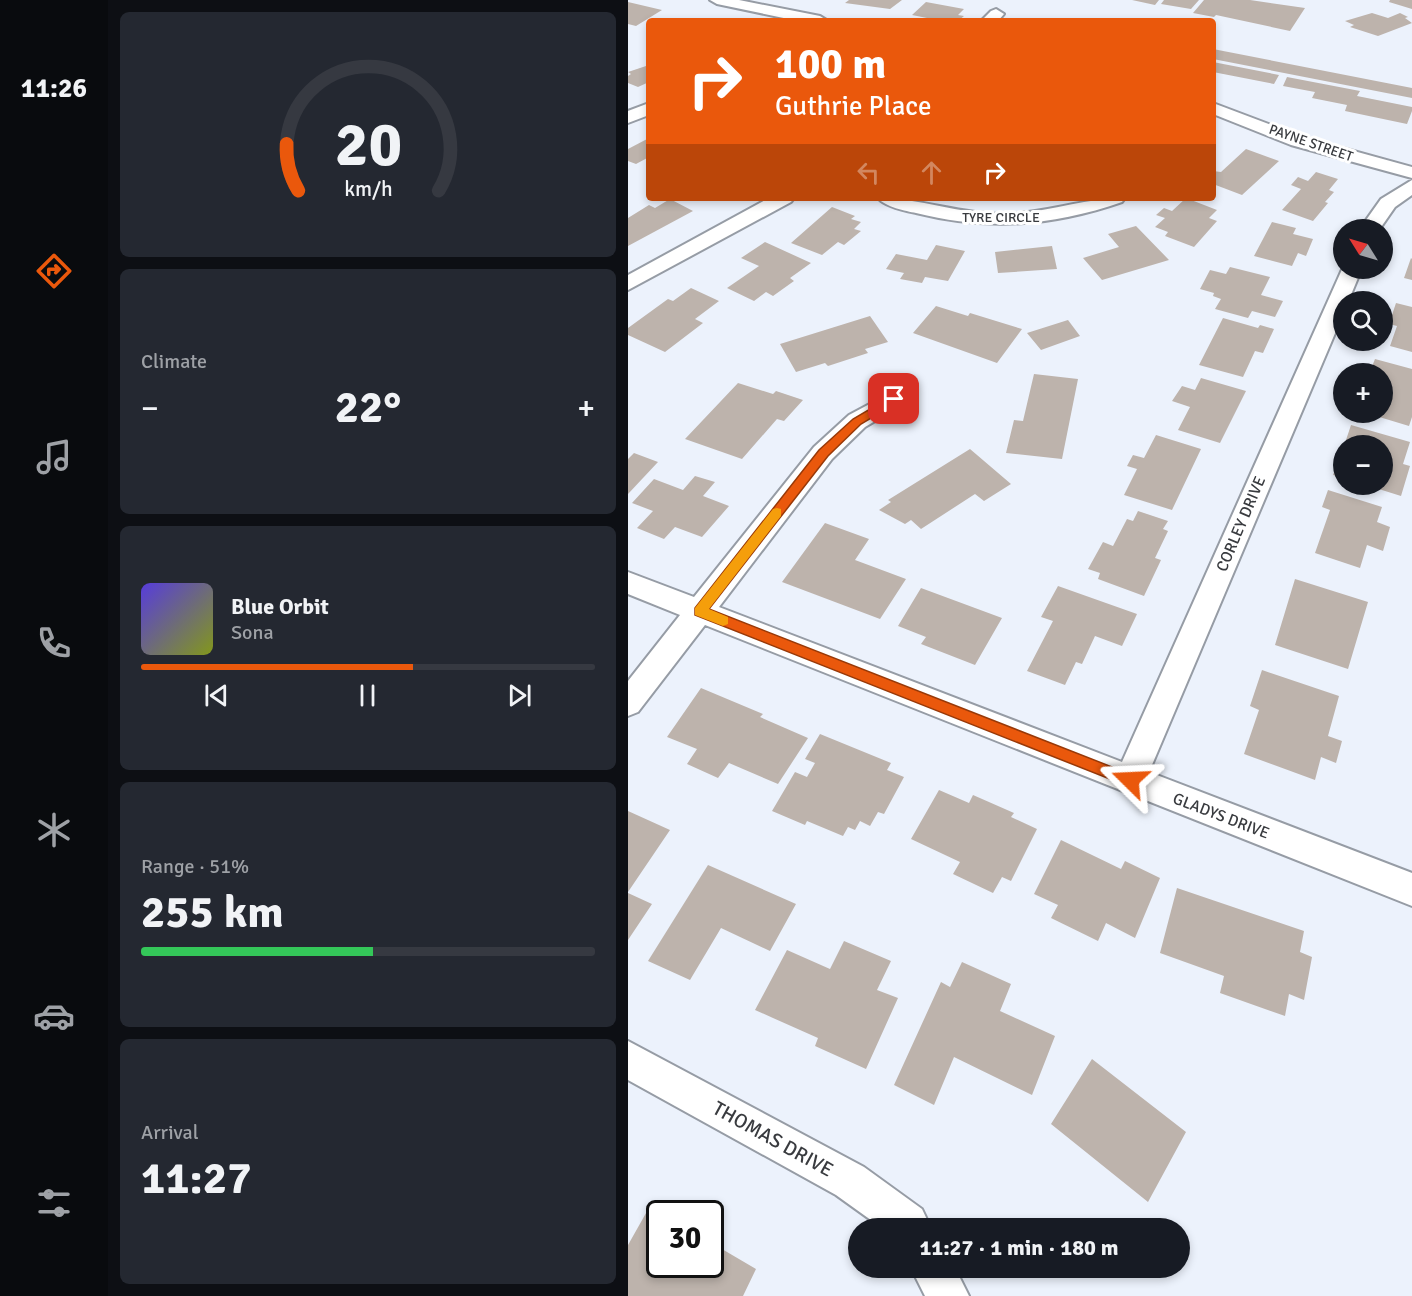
<!DOCTYPE html>
<html lang="en">
<head>
<meta charset="utf-8">
<style>
  :root { --surface:#171b24; --page:#242831; --text:#f1f3f6; --muted:#9ea1a6; --line:#363941; --accent:#ea580c }
  body { margin:0; font-family:Signika,sans-serif; background:var(--page); color:var(--text); height:100vh; display:flex; flex-direction:column; font-size:22px; white-space:nowrap }
  * { box-sizing:border-box; margin:0 }
  p { font-size:20px; color:var(--muted) }
  .icon { flex:none; width:33px; height:33px; fill:none; stroke:currentColor; stroke-width:2; stroke-linecap:round; stroke-linejoin:round }
  .map { position:relative; flex:1; overflow:hidden }
  .drawer { display:flex; flex-direction:column; gap:12px; padding:12px; background:#0d0f14; width:520px }
  .drawer>* { flex:none }
  .banner { position:absolute; left:18px; top:18px; width:570px; height:183px; border-radius:6px; box-shadow:0 3px 9px #0003; background:#ea580c; color:#fff; overflow:hidden }
  .needle { width:39px; rotate:307deg }
  .controls { position:absolute; left:705px; top:219px; display:grid; gap:12px }
  .controls a { display:grid; place-items:center; width:60px; height:60px; border-radius:50%; background:var(--surface); box-shadow:0 3px 9px #0003; font-size:30px }
  .speed { position:absolute; left:18px; top:1200px; display:flex; gap:12px; font-size:30px; font-weight:700; text-align:center }
  .speed>* { display:grid; place-content:center; width:78px; height:78px; border-radius:50%; background:var(--surface); box-shadow:0 3px 9px #0003; line-height:1 }
  .speed .limit { border:3px solid #111; border-radius:9px; background:#fff; color:#111 }
  .pin { position:absolute; display:grid; place-items:center; width:51px; height:51px; color:#fff; margin:-26px; border-radius:12px; box-shadow:0 3px 9px #0006 }
  .me { position:absolute; width:66px; margin:-33px; rotate:291deg; stroke-linejoin:round; filter:drop-shadow(0 0 4px #0008) }
  .turn { display:flex; align-items:center; gap:21px; height:126px; padding:0 30px; font-size:27px }
  .turn .icon { width:78px; height:78px; stroke-width:2.5 }
  .turn b { display:block; font-size:42px; line-height:51px }
  .lanes { display:flex; align-items:center; height:57px; padding:0 30px; background:#0003; justify-content:center; gap:30px; direction:ltr }
  .lanes .off { opacity:.35 }
  .big { font-size:45px; font-weight:700; line-height:1.1 }
  .drawer .widget { flex:1; display:flex; flex-direction:column; justify-content:center; gap:9px; min-width:0; padding:0 21px; border-radius:9px; background:var(--page) }
  .drawer .dial { align-items:center; gap:0 }
  .dial svg { height:156px; overflow:visible; fill:none; stroke:var(--line); stroke-width:7; stroke-linecap:round; text-anchor:middle }
  .dial text { fill:var(--text); stroke:none }
  .song { display:flex; align-items:center; gap:18px }
  .cover { width:72px; height:72px; border-radius:9px; background:linear-gradient(135deg,hsl(250 70% 55%),hsl(70 70% 35%)) }
  .played { height:6px; border-radius:3px; background:linear-gradient(90deg,var(--accent) 60%,var(--line) 60%) }
  .keys { display:flex; justify-content:space-around; direction:ltr }
  .heat { display:flex; justify-content:space-between; align-items:center; font-size:33px; direction:ltr }
  .charge { height:9px; border-radius:4px; background:linear-gradient(90deg,#34c759 51%,var(--line) 0) }
  .trip { position:absolute; left:220px; top:1218px; width:342px; height:60px; border-radius:30px; background:var(--surface); box-shadow:0 3px 9px #0003; font-weight:700; line-height:60px; text-align:center }
  main { display:flex; flex:1; min-height:0 }
  .tabs { display:flex; flex-direction:column; width:108px; justify-content:space-around; align-items:center; background:#090b0e; color:var(--muted) }
  .tabs .icon { width:42px; height:42px }
  .tabs .active { color:var(--accent) }
  .tabs b { font-size:27px; color:var(--text) }
  .map>svg:first-child { display:block }
</style>
</head>
<body>
<main>
<nav class="tabs">
<b>11:26</b>
<svg class="icon active" aria-label="directions" viewBox="0 0 24 24"><path d="M12 3l9 9-9 9-9-9zM9 14v-3h6M13 9l2 2-2 2"/></svg>
<svg class="icon" aria-label="music" viewBox="0 0 24 24"><path d="M9 18V5l10-2v13"/><circle cx="6" cy="18" r="3"/><circle cx="16" cy="16" r="3"/></svg>
<svg class="icon" aria-label="phone" viewBox="0 0 24 24"><path d="M5 4h4l2 5-3 2q2 4 5 5l2-3 5 2v4C11 20 4 13 5 4z"/></svg>
<svg class="icon" aria-label="climate" viewBox="0 0 24 24"><path d="M12 3v18M4 7l16 10M4 17L20 7"/></svg>
<svg class="icon" aria-label="car" viewBox="0 0 24 24"><path d="M5 17H2v-5l4-1 3-4h7l3 4 3 1v5h-3M9 17h6M6 11h13"/><circle cx="7" cy="17" r="2"/><circle cx="17" cy="17" r="2"/></svg>
<svg class="icon" aria-label="filters" viewBox="0 0 24 24"><path d="M4 7h16M4 17h16"/><circle cx="9" cy="7" r="2"/><circle cx="15" cy="17" r="2"/></svg>
</nav>
<section class="drawer">
<div class="widget dial"><svg viewBox="0 0 100 80">
<path d="M14 69A42 42 0 1 1 86 69"/>
<path d="M14 69A42 42 0 0 1 8 45" stroke="#ea580c"/>
<text x="50" y="56" font-size="32" font-weight="700">20</text>
<text x="50" y="72" font-size="11">km/h</text>
</svg></div>
<div class="widget"><p>Climate</p>
<div class="heat"><a>−</a><b class="big">22°</b><a>+</a></div>
</div>
<div class="widget">
<div class="song"><i class="cover"></i><div><b>Blue Orbit</b><p>Sona</p></div></div>
<div class="played"></div>
<div class="keys"><svg class="icon" aria-label="previous" viewBox="0 0 24 24"><path d="M18 5L8 12l10 7zM5 5v14"/></svg><svg class="icon" aria-label="pause" viewBox="0 0 24 24"><path d="M8 5v14M16 5v14"/></svg><svg class="icon" aria-label="next" viewBox="0 0 24 24"><path d="M6 5l10 7-10 7zM19 5v14"/></svg></div>
</div>
<div class="widget"><p>Range · 51%</p><b class="big">255 km</b><div class="charge"></div></div>
<div class="widget"><p>Arrival</p><b class="big">11:27</b></div>
</section>
<div class="map">
<svg width="784" height="1296" viewBox="0 0 784 1296">
  <rect width="100%" height="100%" fill="#ecf2fc"/>
  <!-- building -->
  <path fill="#bdb3ac" d="M221 0H274L262 9 217 3Z
    M504 0H531L527 5Z
    M536 0H571L563 9 533 4Z
    M576 0H622L677 8 662 31 588 15 586 17 565 13Z
    M762 0H784V9L761 2Z
    M0 2 34 10 8 26 0 24Z
    M298 2 336 9 330 15 336 16 330 21H314L284 15Z
    M744 13 760 18 772 13 780 17 777 18 784 23 750 36 722 27 726 25 717 21Z
    M585 49 784 88V98L585 59Z
    M585 62 651 75 646 84 585 72Z
    M21 65V82L10 87 0 83V76L3 74 0 72Z
    M659 77 732 91 729 96 784 107V111L779 124 717 111 719 105 684 98 687 92 655 86Z
    M21 138V157L8 164 0 161V149Z
    M618 149 651 161 614 195 585 184V171L593 172Z
    M688 172 710 179 701 190 706 192 697 202 700 203 685 221 654 210 673 189 663 185 670 177 680 181Z
    M558 198 589 210 581 218 589 221 566 247 537 236 540 232 527 227 537 218 528 215 536 208 544 211Z
    M42 199 65 211 0 246V218L21 205 27 208Z
    M204 207 227 216 223 219 233 222 226 229 233 231 216 245 210 242 194 255 163 243Z
    M644 222 668 228 665 234 685 239 678 256 670 253 664 266 626 256Z
    M508 226 541 260 474 280 455 258 491 247 480 234Z
    M137 242 183 263 162 278 166 281 145 296 138 292 126 301 99 288 131 266 113 258Z
    M308 245 337 251 320 281 297 277 294 283 272 279 276 273 258 269 268 254 299 260Z
    M424 246 429 269 370 273 367 252Z
    M783 258 784 259V280L776 278Z
    M602 267 642 277 633 295 655 301 647 317 624 311 620 318 587 309 593 299 585 296 586 293 572 289 582 270 598 274Z
    M63 288 91 301 67 319 75 323 37 352 0 335V328L40 299 45 301Z
    M768 303 784 307V352L762 346 769 326 761 324Z
    M308 306 340 316 342 313 394 329 369 363 285 333Z
    M242 316 260 342 237 349 240 353 200 366 197 363 168 372 152 344Z
    M595 318 630 328 632 325 646 329 635 353 627 351 615 377 571 365Z
    M440 320 452 336 413 350 399 333Z
    M747 359 784 369V417L781 426 738 413 754 412V374H741Z
    M406 374 450 379 434 459 378 453 386 420 395 421Z
    M573 378 618 391 592 443 550 430 562 407 544 401 554 386 567 390Z
    M110 383 145 394 148 391 175 400 156 421 149 419 114 459 57 439Z
    M723 425 782 442 775 464 782 466 773 496 738 485 754 484V446H716Z
    M528 435 573 449 544 510 496 495 509 469 499 466 505 455 516 458Z
    M715 447H716V478L705 475Z
    M342 449 383 484 356 501 347 494 293 529 283 520 277 524 251 510 263 502 260 500Z
    M6 453 30 462 0 494V459Z
    M67 476 87 482 75 496 101 506 74 537 47 527 36 539 9 528 25 511 4 503 26 479 55 490Z
    M700 490 754 507 749 522 762 527 755 551 739 545 732 568 687 553 702 510 694 507Z
    M510 511 540 521 535 529 540 531 527 558 533 560 516 596 470 579 472 573 460 569 475 542 485 546 499 519 505 521Z
    M197 523 241 539 227 560 278 579 252 619 154 582Z
    M667 579 740 602 720 669 647 645Z
    M430 586 509 614 494 646 467 636 454 664 448 662 437 685 399 671 425 621 413 617Z
    M293 588 374 618 347 665 293 644 298 637 270 626Z
    M634 670 711 696 700 736 714 741 708 763 693 757 687 780 616 754 631 710 622 706Z
    M73 688 135 714 132 717 180 738 150 784 101 763 90 778 59 764 69 749 39 737Z
    M192 734 263 763 259 770 276 777 256 814 250 812 242 826 232 821 227 830 220 827 215 836 179 821 177 825 144 811 167 772 179 777 187 763 177 759Z
    M311 790 341 803 345 795 386 813 383 817 409 829 383 881 374 877 365 893 325 874 332 862 283 839Z
    M0 811 42 830 0 892Z
    M433 840 493 869 497 861 532 878 507 938 478 923 470 941 423 918 430 905 406 894Z
    M80 865 168 904 142 951 93 928 62 980 20 961Z
    M549 888 676 931 672 952 684 957 676 1000 661 994 657 1016 592 993 596 976 532 953Z
    M0 893 24 904 0 940Z
    M216 941 263 961 249 990 270 998 238 1069 187 1046 190 1038 127 1010 159 950 202 969Z
    M334 962 383 984 372 1011 427 1036 404 1095 326 1057 306 1105 266 1085 313 982 322 987Z
    M464 1059 558 1132 520 1202 423 1124Z
    M22 1206 35 1214H32V1264H82V1242L128 1269 115 1296H0V1245Z"/>
  <g fill="none" stroke-linecap="round" stroke-linejoin="round">
    <defs>
      <path id="minor" d="M82 0H111L192 16 200 21H170L89 4Z
        M368 9 376 14 370 21H353L363 11Z
        M21 103V115L0 123V111Z
        M585 103 675 137 784 167V178L663 145 585 114Z
        M784 180V195L767 207 751 230H731L753 199Z
        M141 198H166L163 202 0 290V275Z
        M250 198C292 198 331 214 373 214 416 214 455 198 497 198L494 202C425 226 360 231 288 213 278 211 257 207 250 198Z
        M716 265V268H734L720 302H716V312L521 772 784 873V906L77 625 10 712 0 716V681L52 615 0 594V572L66 597 186 447 221 415 266 391 274 393 278 399 274 405 237 427 204 459 91 607 494 762Z
        M0 1041 236 1167 294 1209 303 1228H254L208 1195 0 1080Z
        M283 1268H327L341 1296H297Z"/>
    </defs>
    <!-- minor casing -->
    <use href="#minor" stroke="#969ca5" stroke-width="4"/>
    <!-- minor -->
    <use href="#minor" fill="#fff" fill-rule="evenodd"/>
  </g>
  <!-- route -->
  <path fill="#ea580c" stroke="#983908" stroke-width="1.5" d="M266 395 272 399 270 402 233 424 200 456 81 609 507 776 509 780 507 785H497L67 615V608L191 450 225 419Z"/>
  <!-- slow -->
  <path fill="#f59e0b" d="M149 508 153 509V516L81 609 100 617V624L95 626 67 615V608L145 509Z"/>
  <g text-anchor="middle" dominant-baseline="central" stroke-width="6" stroke-linejoin="round" paint-order="stroke">
    <!-- far-street labels -->
    <g font-size="14" fill="#393b3f" stroke="#fff">
      <text transform="translate(683 143) rotate(19)">PAYNE STREET</text>
      <text x="373" y="217">TYRE CIRCLE</text>
    </g>
    <!-- street labels -->
    <g font-size="16" fill="#393b3f" stroke="#fff">
      <text transform="translate(613 524) rotate(-67)">CORLEY DRIVE</text>
      <text transform="translate(593 816) rotate(21)">GLADYS DRIVE</text>
    </g>
    <!-- near-street labels -->
    <g font-size="20" fill="#393b3f" stroke="#fff">
      <text transform="translate(145 1139) rotate(29)">THOMAS DRIVE</text>
    </g>
  </g>
</svg>
<div class="controls">
<a><svg class="needle" viewBox="-14 -14 28 28"><path d="M0-13l5 13h-10z" fill="#e53935"/><path d="M0 13l5-13h-10z" fill="#9ea1a6"/></svg></a>
<a><svg class="icon" aria-label="search" viewBox="0 0 24 24"><circle cx="10" cy="10" r="6"/><path d="M15 15l6 6"/></svg></a>
<a>+</a>
<a>−</a>
</div>
<div class="speed"><div class="limit">30</div></div>
<div class="pin" style="left:266px;top:399px;background:#d93025"><svg class="icon" aria-label="arrive" viewBox="0 0 24 24"><path d="M6 21V4h12l-3 4 3 4H6"/></svg></div>
<svg class="me" style="left:502px;top:780px" viewBox="-20 -20 40 40"><path d="M0-17L14 15 0 8-14 15z" fill="#ea580c" stroke="#fff" stroke-width="4"/></svg>
<div class="trip">11:27 · 1 min · 180 m</div>
<div class="banner">
<div class="turn"><svg class="icon" aria-label="right" viewBox="0 0 24 24"><path d="M7 20v-9h11M14 6l5 5-5 5"/></svg><div><b>100 m</b>Guthrie Place</div></div>
<div class="lanes"><svg class="icon off" aria-label="left" viewBox="0 0 24 24"><path d="M17 20v-9H6M10 6l-5 5 5 5"/></svg><svg class="icon off" aria-label="ahead" viewBox="0 0 24 24"><path d="M12 20V5M6 11l6-6 6 6"/></svg><svg class="icon" aria-label="right" viewBox="0 0 24 24"><path d="M7 20v-9h11M14 6l5 5-5 5"/></svg></div>
</div>
</div>
</main>
</body>
</html>
